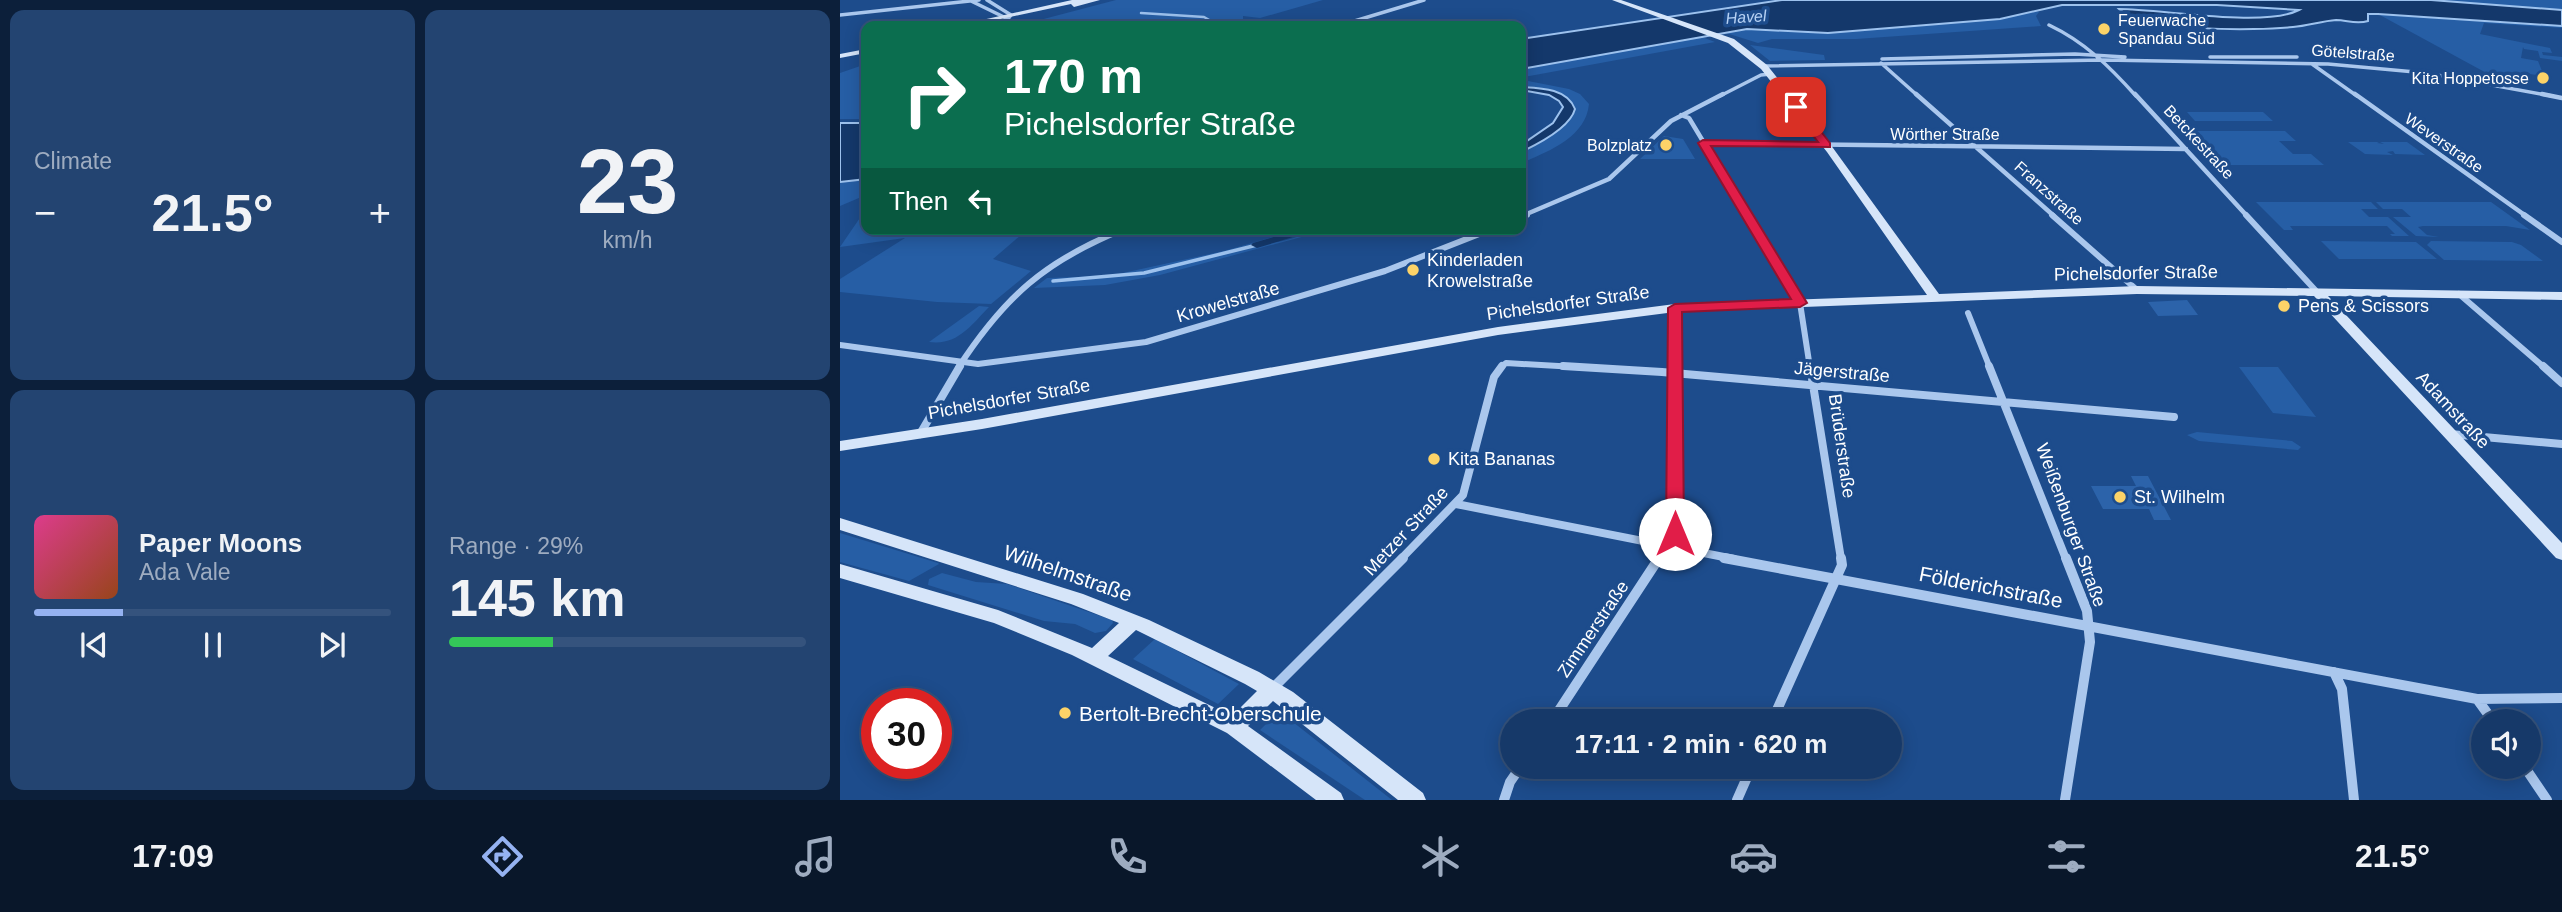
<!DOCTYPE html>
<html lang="en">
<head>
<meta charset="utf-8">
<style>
  :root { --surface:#163969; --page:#234471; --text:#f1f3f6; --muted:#9eacc0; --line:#35537d; --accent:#95b2f1 }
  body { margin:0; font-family:Helvetica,sans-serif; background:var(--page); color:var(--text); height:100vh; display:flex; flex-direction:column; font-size:26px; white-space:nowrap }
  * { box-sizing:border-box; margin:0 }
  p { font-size:23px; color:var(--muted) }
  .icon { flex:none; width:38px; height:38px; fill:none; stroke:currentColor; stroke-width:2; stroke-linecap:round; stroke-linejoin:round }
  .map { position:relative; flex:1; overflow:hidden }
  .sheet { display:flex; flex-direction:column; gap:10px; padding:10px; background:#0c1f3a; width:840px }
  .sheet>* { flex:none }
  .banner { position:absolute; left:21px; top:21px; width:665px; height:214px; border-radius:14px; box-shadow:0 4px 18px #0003,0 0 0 2px var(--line); background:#0b6e4f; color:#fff; overflow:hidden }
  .controls { position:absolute; left:1631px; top:709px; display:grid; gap:14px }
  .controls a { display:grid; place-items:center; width:70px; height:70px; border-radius:50%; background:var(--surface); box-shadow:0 4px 18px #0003,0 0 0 2px var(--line); font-size:35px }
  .speed { position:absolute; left:21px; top:688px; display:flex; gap:14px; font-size:35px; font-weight:700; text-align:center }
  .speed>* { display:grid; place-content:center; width:91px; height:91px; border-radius:50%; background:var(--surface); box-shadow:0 4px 18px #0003,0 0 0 2px var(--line); line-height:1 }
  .speed .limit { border:10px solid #d22; background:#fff; color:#111 }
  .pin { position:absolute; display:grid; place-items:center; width:60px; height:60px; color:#fff; margin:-30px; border-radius:14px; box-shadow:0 4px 10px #0006 }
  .me { position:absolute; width:77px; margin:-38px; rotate:0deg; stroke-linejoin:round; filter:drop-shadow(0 0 5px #0008) }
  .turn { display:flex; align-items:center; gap:24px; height:147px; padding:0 28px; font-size:32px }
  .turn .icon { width:91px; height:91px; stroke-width:2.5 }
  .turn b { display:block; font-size:49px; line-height:60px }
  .then { display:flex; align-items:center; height:66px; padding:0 28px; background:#0003; gap:14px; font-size:26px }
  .big { font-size:52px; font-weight:800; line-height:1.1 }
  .sheet .widget { flex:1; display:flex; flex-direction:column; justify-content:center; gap:10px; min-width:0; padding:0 24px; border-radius:14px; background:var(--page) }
  .sheet .dial { align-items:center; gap:0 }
  .dial b { font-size:91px; line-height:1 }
  .song { display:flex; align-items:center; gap:21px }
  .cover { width:84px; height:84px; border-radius:10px; background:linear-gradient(135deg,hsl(330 70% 55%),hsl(20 70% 35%)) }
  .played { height:7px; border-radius:4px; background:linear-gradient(90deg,var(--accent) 25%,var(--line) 25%) }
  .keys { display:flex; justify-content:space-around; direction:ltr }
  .heat { display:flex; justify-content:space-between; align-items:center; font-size:38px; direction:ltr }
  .charge { height:10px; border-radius:5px; background:linear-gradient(90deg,#34c759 29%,var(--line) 0) }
  .sheet .tiles { flex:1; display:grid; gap:10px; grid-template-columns:repeat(2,1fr) }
  .trip { position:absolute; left:660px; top:709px; width:402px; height:70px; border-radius:35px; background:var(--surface); box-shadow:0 4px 18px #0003,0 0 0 2px var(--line); font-weight:800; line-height:70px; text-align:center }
  .menu { display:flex; height:112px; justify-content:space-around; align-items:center; background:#09172a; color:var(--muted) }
  .menu .icon { width:49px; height:49px }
  .menu .on { color:var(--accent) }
  .menu b { font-size:32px; color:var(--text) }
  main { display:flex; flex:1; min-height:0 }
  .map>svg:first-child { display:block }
</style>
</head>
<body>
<main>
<section class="sheet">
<div class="tiles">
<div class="widget"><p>Climate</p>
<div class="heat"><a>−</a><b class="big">21.5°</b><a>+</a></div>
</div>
<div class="widget dial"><b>23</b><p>km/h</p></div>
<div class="widget">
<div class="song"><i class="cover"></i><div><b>Paper Moons</b><p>Ada Vale</p></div></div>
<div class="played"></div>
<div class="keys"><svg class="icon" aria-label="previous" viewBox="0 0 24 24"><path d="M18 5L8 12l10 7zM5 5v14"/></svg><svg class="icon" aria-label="pause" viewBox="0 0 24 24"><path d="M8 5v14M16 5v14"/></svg><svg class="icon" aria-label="next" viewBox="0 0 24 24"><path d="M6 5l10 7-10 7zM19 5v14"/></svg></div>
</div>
<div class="widget"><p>Range · 29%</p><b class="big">145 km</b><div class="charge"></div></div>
</div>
</section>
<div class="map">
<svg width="1722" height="800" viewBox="0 0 1722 800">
  <rect width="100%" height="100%" fill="#1d4c8c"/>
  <!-- green -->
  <path fill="#265ea5" d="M276 0H483L420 18 403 16V26H177Z
    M1591 0H1722V10Z
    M1192 10 1199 12 1196 16 1201 26 1016 39H932L918 43 886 33 907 29 988 33 1160 19Z
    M1538 14 1722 26V28L1644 23 1640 34 1710 48 1712 53 1702 52 1703 55 1722 57V61L1700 58 1698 51 1684 49 1683 47 1681 58 1698 61 1704 76 1683 73 1685 80 1676 84 1663 82Z
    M862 37 875 42 684 77 688 81 729 89 740 94 749 104C746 137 708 152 681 163V152L695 145 734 106C723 89 699 88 681 87V69Z
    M910 45 984 55 985 60 930 61Z
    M26 64V119H0V73Z
    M1347 112H1423L1433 121H1355Z
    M1345 131H1445L1456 141H1439L1453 154H1471L1484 165H1380Z
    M824 136 843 139 855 159H800Z
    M1508 142H1539L1537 143 1544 144 1540 142H1567L1585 155 1555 154 1553 151 1547 152 1553 155 1525 154Z
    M26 179V195L0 206V182Z
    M1416 202H1531L1538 209H1521L1529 217H1548L1569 236H1552L1550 234H1555L1547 226H1450L1453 230H1444Z
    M1536 202H1651L1690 230 1666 226H1583L1578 227 1587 235 1599 237 1576 236 1553 217H1571L1562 209H1543Z
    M26 209V229H188L153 259 191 271 151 304 97 302 0 292V279L65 238 0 247Z
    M461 229H468L422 242C445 246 468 229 491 229L320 275 265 285 194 288 207 278 269 276 384 251Z
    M1481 241 1576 242 1597 259H1499Z
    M1591 241 1672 242 1681 245 1703 261 1604 260 1587 245Z
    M139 306 149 307C132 324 118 346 89 342Z
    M1399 367H1438L1476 417 1433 413Z
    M1357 432 1452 441 1461 447 1458 450 1359 441 1347 435Z
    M0 533 98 563 99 564 69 581 0 562Z
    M102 573 136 582 167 584 272 620 273 623 266 631 255 633 235 624 204 621 88 585 89 579Z
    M315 639 399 684 378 704 293 659Z
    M439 711 552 800H525L420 730Z"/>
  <!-- water -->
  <path fill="#14386b" stroke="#9dc2ee" stroke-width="2" d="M942 0H1591L1722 10V26L1538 14H1528V21C1516 25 1507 20 1496 20 1482 21 1467 26 1453 27 1416 31 1303 32 1279 9 1322 9 1424 28 1459 10L1377 5H1222L1160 19 988 33 907 29 681 69V39Z
    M681 87C700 88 727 88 735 109 730 128 698 144 681 152V145L713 123 723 107 719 101 709 95 681 90Z
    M0 123H26V179L0 182Z"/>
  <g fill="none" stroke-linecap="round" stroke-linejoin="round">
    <!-- stream-far1 -->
    <path stroke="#9dc2ee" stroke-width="2.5" d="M301 13 364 17 371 21 372 26"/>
    <!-- stream -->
    <path stroke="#9dc2ee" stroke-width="3.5" d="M213 281 304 273 417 245"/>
    <!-- canal -->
    <path fill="#14386b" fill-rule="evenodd" d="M461 229H479L417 248 411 245 413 243Z"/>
  </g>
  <!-- building -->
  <path fill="#2c63aa" d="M1347 300 1358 315 1318 316 1308 302Z
    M1291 476H1308L1331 520H1314L1309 509H1263L1251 486H1296Z"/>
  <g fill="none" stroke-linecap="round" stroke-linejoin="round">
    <!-- street-far4 -->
    <path stroke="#aac7ed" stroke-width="3.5" d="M131 1 168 19 171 15 147 0
      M0 15 139 0
      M1209 25C1245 42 1270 67 1296 96
      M498 26 584 0
      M1370 57H1457
      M1042 59 1235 54 1285 57
      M1041 63 1078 96
      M1472 64 1517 96
      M923 66 1263 60 1488 64 1586 73 1712 96
      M880 96 921 75 931 74"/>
    <!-- street-far3 -->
    <path stroke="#aac7ed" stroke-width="4.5" d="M1076 94 1214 216
      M1295 94 1407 216
      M1515 94 1686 216
      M1702 94 1722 98
      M841 115 849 118 908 216
      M863 143 1346 149
      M682 216 769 179 831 121 883 94"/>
    <!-- street-far2 -->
    <path stroke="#aac7ed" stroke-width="6" d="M907 215 960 303 970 368
      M1212 215 1297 290
      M1406 215 1477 292
      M1684 215 1722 242
      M681 217 687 215
      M1619 294 1705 368
      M835 308V368
      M1128 313 1150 368
      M0 345 138 364 306 342 545 271 652 229
      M118 368C165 296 205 261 284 229
      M660 368 666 363 753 368"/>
    <!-- street-far1 -->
    <path stroke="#aac7ed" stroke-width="8" d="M723 366 822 372 1334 417
      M970 366 1001 559
      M1149 366 1226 559
      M1703 366 1722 383
      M80 434 120 366
      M1610 434 1722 444
      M616 504 894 559
      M561 559 623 495 654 377 662 366
      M818 559 835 534V366"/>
    <!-- street -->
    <path stroke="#aac7ed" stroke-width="10" d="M884 558 1637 699 1722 698
      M1494 672 1502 689 1514 800
      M432 689 563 558
      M1637 699 1653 721
      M712 721 819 558
      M932 721 1002 565 1001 558
      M1684 766 1707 800
      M664 800 670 782 681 766
      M897 800 912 766
      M1225 800 1250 642 1247 611 1226 558"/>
    <!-- secondary -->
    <path fill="#d6e5f9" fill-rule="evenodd" d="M232 0H260L234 7 231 4 128 26H115Z
      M772 0H781L894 39 927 65 993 148 1099 294 1297 286 1722 292V300L1488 296 1722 543V560L1716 558 1474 296 1297 294 835 312 658 335 142 429 0 451V441L142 419 658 327 835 304 1087 295 987 152 921 69 888 43Z
      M26 49V53L0 58V54Z
      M0 518 243 594 309 620 419 672 453 692 583 793 586 800H558L433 701 408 726 501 793 504 800H476L387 733 232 655 154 623 0 578V564L158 610 252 648 279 623 231 604 0 530ZM296 630 405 684 417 691 392 716 268 656Z"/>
  </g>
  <!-- route -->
  <path fill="#e11d48" stroke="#92132f" stroke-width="2" d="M953 105H960L990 143V147L871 146 967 303 960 307 842 312 844 534 842 539H828L826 534 828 308 835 304 951 299 858 143 863 140 978 142 951 107Z"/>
  <!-- markers -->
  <g fill="#fcd368" stroke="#1d4c8c" stroke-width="2.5">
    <circle cx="1264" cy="29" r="7"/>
    <circle cx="1703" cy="78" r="7"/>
    <circle cx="826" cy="145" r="7"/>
    <circle cx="573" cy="270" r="7"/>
    <circle cx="1444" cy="306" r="7"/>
    <circle cx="594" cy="459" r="7"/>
    <circle cx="1280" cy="497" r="7"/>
    <circle cx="225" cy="713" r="7"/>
  </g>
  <g text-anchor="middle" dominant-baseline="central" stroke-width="7" stroke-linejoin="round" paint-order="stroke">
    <!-- far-water labels -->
    <g font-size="16" font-style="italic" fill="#b6d1f4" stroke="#1d4c8c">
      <text transform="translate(906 17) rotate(-4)">Havel</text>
    </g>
    <!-- far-poi labels -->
    <g font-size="16" fill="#fff" stroke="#1d4c8c" text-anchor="end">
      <text x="1278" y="20" text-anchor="start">Feuerwache<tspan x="1278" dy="18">Spandau Süd</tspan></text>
      <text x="1689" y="78">Kita Hoppetosse</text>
      <text x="812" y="145">Bolzplatz</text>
    </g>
    <!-- far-street labels -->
    <g font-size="16" fill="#fff" stroke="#1d4c8c">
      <text transform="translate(1513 53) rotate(4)">Götelstraße</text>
      <text x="1105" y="134">Wörther Straße</text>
      <text transform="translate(1359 142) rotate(47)">Betckestraße</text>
      <text transform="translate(1604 143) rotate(35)">Weverstraße</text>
      <text transform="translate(1209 193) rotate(42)">Franzstraße</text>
    </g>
    <!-- poi labels -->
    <g font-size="18" fill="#fff" stroke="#1d4c8c" text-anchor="start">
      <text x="587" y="260">Kinderladen<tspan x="587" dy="21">Krowelstraße</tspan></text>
      <text x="1458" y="306">Pens &amp; Scissors</text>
      <text x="608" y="459">Kita Bananas</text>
      <text x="1294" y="497">St. Wilhelm</text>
    </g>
    <!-- street labels -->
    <g font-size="18" fill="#fff" stroke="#1d4c8c">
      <text transform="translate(1296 273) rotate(-1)">Pichelsdorfer Straße</text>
      <text transform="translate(388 302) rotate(-16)">Krowelstraße</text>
      <text transform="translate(728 303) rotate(-8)">Pichelsdorfer Straße</text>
      <text transform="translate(1002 372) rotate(5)">Jägerstraße</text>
      <text transform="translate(169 399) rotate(-10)">Pichelsdorfer Straße</text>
      <text transform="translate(1613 410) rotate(47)">Adamstraße</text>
      <text transform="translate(1002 446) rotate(82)">Brüderstraße</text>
      <text transform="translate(1231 525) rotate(70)">Weißenburger Straße</text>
      <text transform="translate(566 531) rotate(-47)">Metzer Straße</text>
      <text transform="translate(753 629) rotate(-56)">Zimmerstraße</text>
    </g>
    <!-- near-street labels -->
    <g font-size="21" fill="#fff" stroke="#1d4c8c">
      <text transform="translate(228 573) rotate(19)">Wilhelmstraße</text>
      <text transform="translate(1151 587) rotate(11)">Földerichstraße</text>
    </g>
    <!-- near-poi labels -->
    <g font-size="21" fill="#fff" stroke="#1d4c8c" text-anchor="start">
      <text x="239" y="713">Bertolt-Brecht-Oberschule</text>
    </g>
  </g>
</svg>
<div class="controls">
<a><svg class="icon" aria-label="sound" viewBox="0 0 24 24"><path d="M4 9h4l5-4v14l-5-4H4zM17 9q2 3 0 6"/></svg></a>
</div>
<div class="speed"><div class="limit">30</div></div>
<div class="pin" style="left:956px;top:107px;background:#d93025"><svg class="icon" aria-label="arrive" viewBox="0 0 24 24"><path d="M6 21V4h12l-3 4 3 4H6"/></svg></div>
<svg class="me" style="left:835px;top:534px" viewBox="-20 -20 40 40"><circle r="19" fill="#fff"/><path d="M0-13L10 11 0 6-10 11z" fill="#e11d48"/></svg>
<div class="trip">17:11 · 2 min · 620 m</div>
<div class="banner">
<div class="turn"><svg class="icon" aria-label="right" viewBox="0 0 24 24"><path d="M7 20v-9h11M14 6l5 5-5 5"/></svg><div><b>170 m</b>Pichelsdorfer Straße</div></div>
<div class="then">Then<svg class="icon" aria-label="left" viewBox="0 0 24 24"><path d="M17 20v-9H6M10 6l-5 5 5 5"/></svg></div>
</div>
</div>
</main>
<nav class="menu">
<b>17:09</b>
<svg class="icon on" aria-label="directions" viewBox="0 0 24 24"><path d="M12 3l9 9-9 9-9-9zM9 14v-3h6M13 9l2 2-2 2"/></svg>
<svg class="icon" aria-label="music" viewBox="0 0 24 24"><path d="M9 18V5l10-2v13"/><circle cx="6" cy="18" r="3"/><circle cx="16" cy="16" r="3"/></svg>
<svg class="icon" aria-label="phone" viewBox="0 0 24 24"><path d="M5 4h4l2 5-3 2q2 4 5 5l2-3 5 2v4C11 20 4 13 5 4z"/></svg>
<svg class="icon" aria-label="climate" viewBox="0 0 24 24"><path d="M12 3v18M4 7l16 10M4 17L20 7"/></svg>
<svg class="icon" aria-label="car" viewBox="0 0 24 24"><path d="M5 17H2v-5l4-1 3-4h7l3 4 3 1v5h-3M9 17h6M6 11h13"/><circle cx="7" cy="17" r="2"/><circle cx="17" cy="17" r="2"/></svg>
<svg class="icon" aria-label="filters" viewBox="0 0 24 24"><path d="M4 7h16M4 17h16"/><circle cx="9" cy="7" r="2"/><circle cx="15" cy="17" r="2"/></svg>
<b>21.5°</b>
</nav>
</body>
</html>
